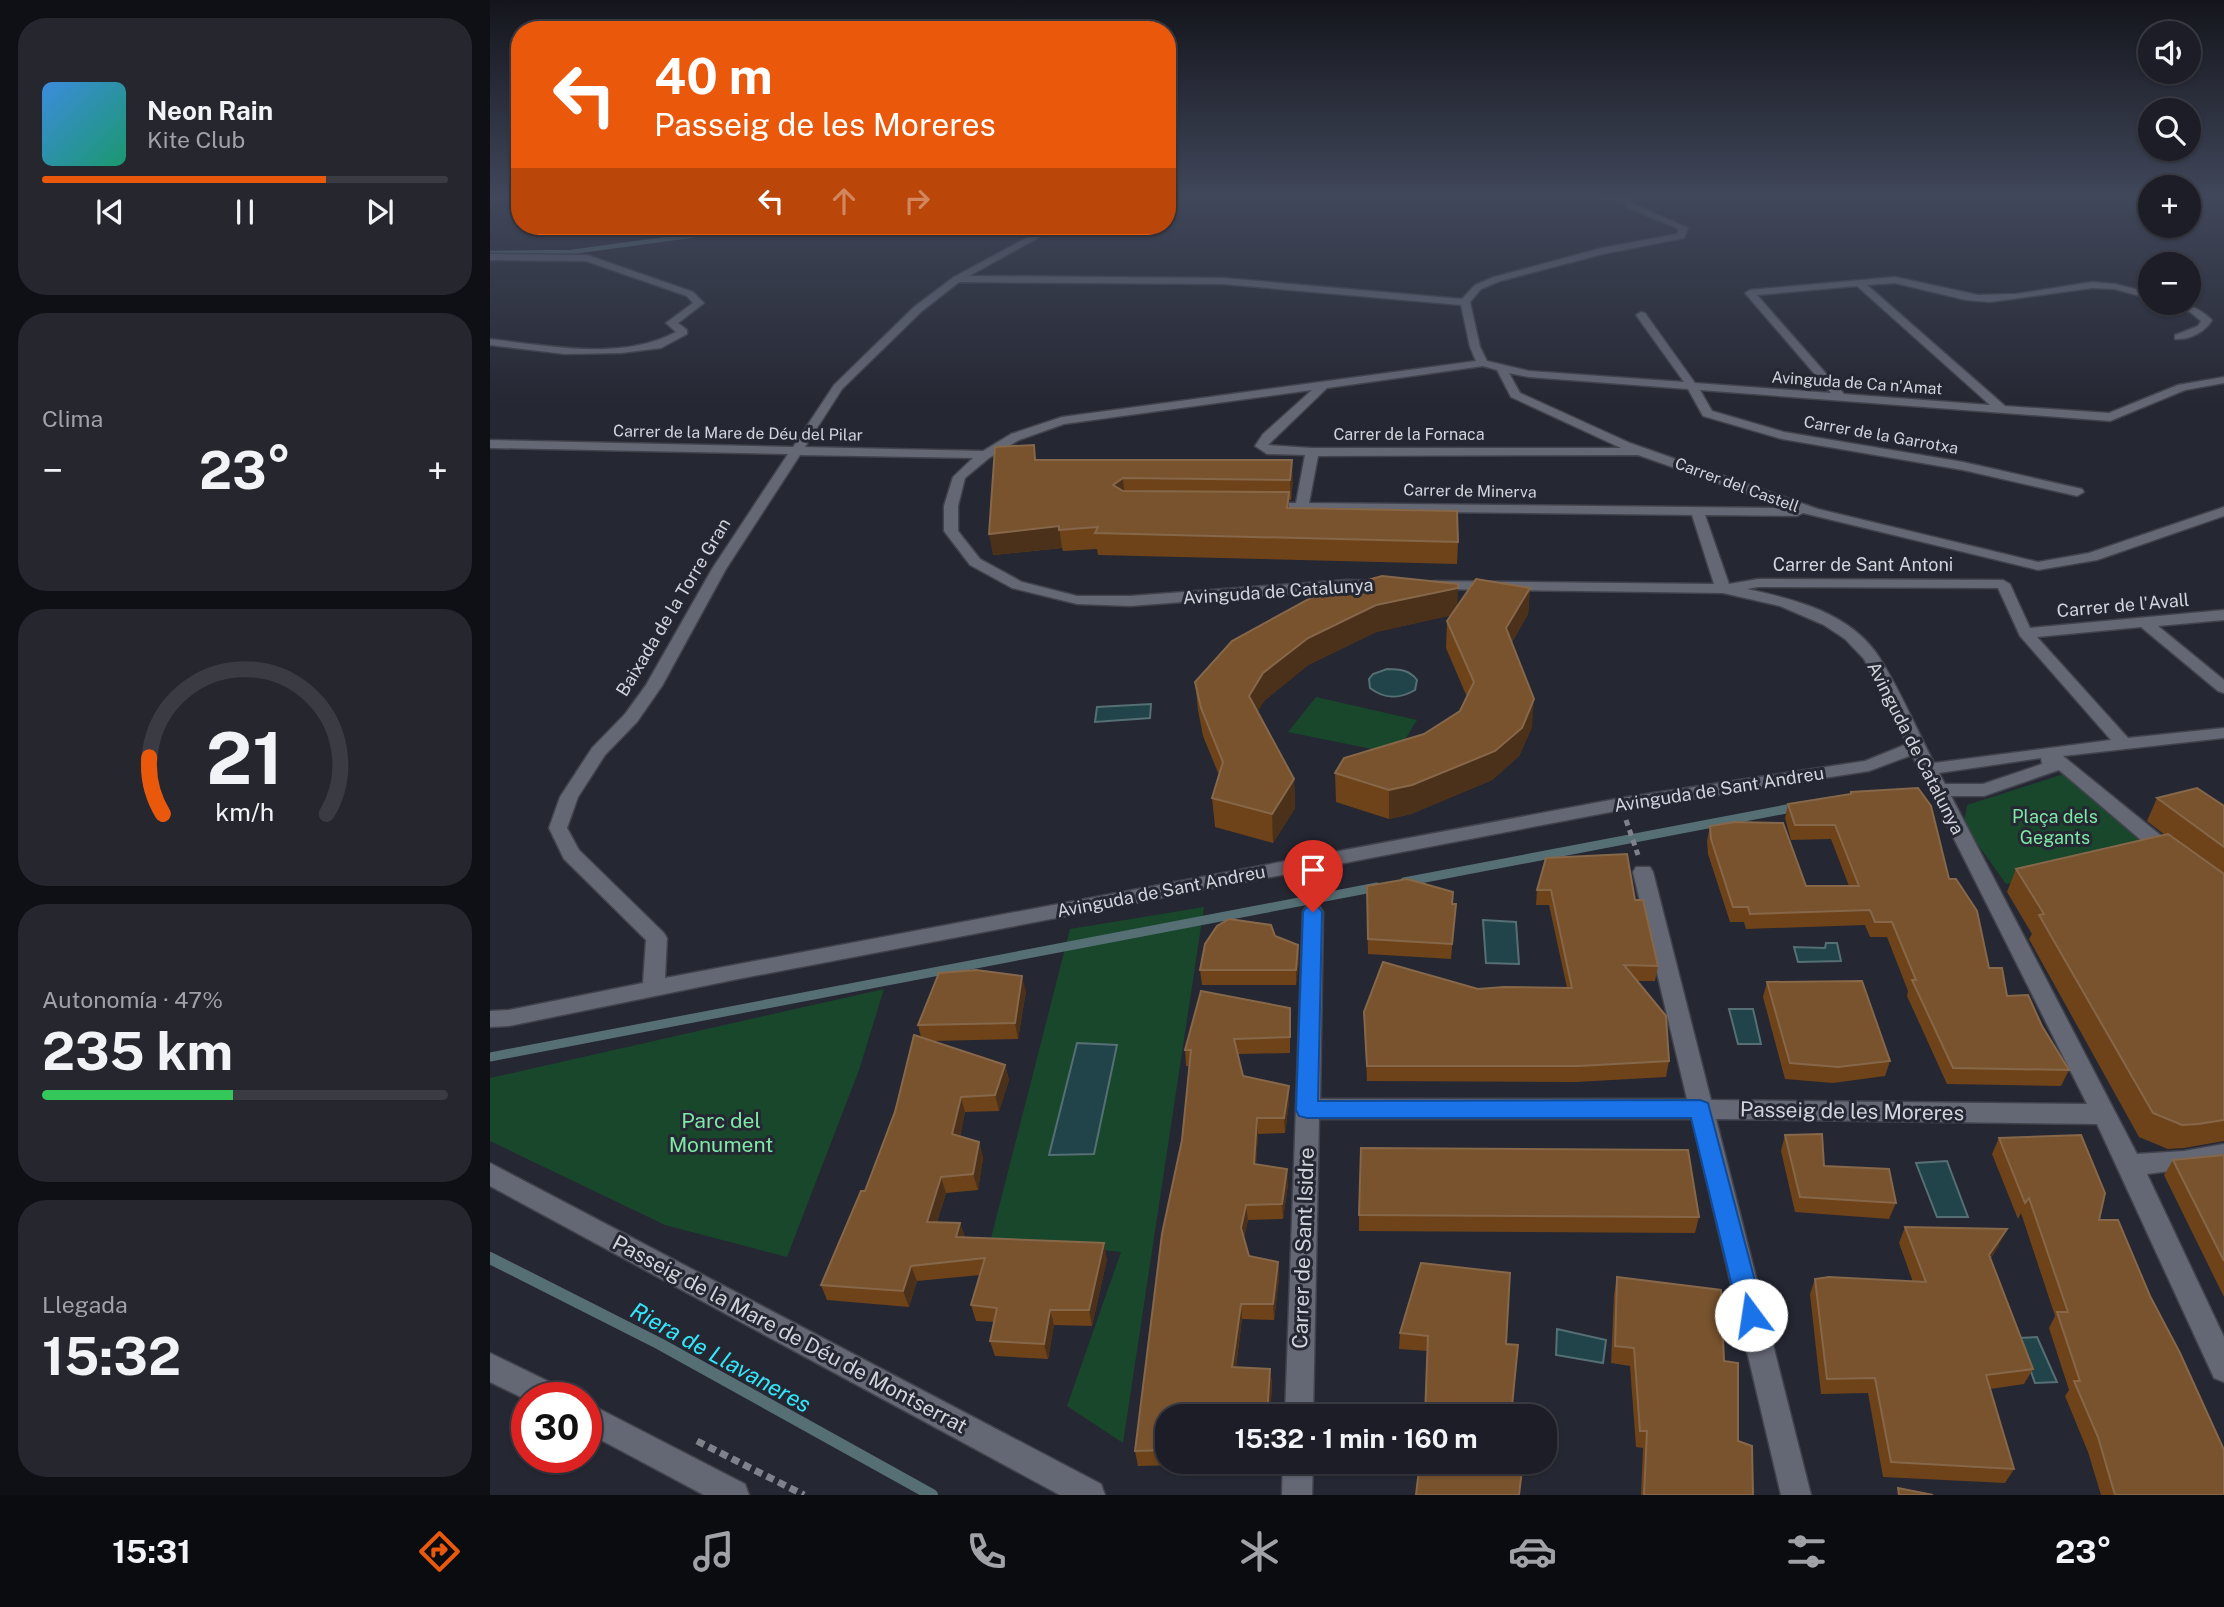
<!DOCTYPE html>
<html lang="es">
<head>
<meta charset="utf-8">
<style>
  :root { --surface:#1c1d26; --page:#25262e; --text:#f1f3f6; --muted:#a0a2a7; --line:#3a3b43; --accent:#ea580c }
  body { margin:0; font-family:"Public Sans",sans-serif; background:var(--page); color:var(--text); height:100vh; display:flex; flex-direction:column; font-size:26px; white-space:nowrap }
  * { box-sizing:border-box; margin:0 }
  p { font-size:23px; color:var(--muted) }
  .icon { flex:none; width:38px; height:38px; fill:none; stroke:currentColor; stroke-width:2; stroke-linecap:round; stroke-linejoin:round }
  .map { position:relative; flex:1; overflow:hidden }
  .panel { display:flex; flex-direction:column; gap:18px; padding:18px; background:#0f1015; width:490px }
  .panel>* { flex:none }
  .hud { position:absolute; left:21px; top:21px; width:665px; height:214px; border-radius:28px; box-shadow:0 2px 5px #0004,0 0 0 2px var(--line); background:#ea580c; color:#fff; overflow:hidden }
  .fabs { position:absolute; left:1648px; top:21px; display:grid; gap:14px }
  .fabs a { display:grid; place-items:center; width:63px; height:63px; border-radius:50%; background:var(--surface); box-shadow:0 2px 5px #0004,0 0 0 2px var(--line); font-size:35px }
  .speed { position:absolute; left:21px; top:1382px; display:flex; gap:14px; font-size:35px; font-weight:700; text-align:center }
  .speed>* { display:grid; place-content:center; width:91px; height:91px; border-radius:50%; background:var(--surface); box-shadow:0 2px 5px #0004,0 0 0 2px var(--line); line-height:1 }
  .speed .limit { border:10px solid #d22; background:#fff; color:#111 }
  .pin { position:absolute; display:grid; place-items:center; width:60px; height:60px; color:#fff; margin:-72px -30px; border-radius:50% 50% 50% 0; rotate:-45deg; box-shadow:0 0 7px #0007 }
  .pin .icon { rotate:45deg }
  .me { position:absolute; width:77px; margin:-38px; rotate:346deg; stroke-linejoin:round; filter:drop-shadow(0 0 5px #0008) }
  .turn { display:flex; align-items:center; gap:24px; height:147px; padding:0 28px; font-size:32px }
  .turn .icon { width:91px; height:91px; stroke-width:2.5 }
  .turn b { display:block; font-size:49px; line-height:60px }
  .lanes { display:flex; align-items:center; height:66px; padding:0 28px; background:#0003; justify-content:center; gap:35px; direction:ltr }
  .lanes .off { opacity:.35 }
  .big { font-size:52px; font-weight:700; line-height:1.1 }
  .panel .card { flex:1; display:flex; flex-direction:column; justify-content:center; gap:10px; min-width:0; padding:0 24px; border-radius:28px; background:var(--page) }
  .panel .dial { align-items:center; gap:0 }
  .dial svg { height:182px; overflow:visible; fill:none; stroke:var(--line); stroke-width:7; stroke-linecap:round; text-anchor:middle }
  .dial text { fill:var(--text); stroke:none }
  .song { display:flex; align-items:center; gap:21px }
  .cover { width:84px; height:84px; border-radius:10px; background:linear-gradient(135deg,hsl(210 70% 55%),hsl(160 70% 35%)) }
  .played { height:7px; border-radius:4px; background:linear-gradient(90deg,var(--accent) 70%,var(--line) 70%) }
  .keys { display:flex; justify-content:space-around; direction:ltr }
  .heat { display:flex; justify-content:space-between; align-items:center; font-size:38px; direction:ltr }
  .charge { height:10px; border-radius:5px; background:linear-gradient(90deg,#34c759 47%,var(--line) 0) }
  .trip { position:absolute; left:665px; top:1404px; width:402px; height:70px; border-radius:28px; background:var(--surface); box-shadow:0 2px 5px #0004,0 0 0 2px var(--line); font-weight:700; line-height:70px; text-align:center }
  .menu { display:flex; height:112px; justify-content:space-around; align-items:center; background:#0b0c0f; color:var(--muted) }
  .menu .icon { width:49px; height:49px }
  .menu .selected { color:var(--accent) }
  .menu b { font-size:32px; color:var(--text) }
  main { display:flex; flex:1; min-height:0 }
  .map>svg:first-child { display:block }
</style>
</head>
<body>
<main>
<section class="panel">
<div class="card">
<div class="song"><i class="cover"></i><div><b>Neon Rain</b><p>Kite Club</p></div></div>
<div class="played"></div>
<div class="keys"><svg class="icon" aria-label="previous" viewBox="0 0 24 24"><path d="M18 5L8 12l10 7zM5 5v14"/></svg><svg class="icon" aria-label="pause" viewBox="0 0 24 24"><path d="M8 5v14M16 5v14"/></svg><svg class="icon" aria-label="next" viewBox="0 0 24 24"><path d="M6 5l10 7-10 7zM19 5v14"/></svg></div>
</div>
<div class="card"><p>Clima</p>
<div class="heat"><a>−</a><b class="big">23°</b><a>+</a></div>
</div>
<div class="card dial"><svg viewBox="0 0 100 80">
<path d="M14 69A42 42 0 1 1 86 69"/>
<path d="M14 69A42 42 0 0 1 8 44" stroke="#ea580c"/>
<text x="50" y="56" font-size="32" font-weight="700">21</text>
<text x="50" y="72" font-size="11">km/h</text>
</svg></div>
<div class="card"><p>Autonomía · 47%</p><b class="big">235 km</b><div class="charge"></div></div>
<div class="card"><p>Llegada</p><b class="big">15:32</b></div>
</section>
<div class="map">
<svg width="1734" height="1495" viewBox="0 0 1734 1495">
  <rect width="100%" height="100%" fill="#252732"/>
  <!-- green -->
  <path fill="#19472b" d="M826 697 927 720 906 754 798 732Z
    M1577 773 1677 851 1516 884 1474 825 1477 805Z
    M714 907 633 1443 577 1406 631 1252 501 1238 580 929Z
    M394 989 369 1070 297 1257 175 1225 0 1141V1078Z"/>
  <!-- water -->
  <path fill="#204449" stroke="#556f75" stroke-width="2" d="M897 669C909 669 920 670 927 680L925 690C910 699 894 699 880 688L879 679 883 674Z
    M661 704 660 718 605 722 607 707Z
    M993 920 1026 922 1029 964 996 963Z
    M1336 943H1347L1351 961 1308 962 1304 947 1335 948Z
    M1239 1009H1263L1271 1044H1248Z
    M587 1043 627 1045 604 1154 559 1155Z
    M1457 1161 1478 1217H1447L1426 1163Z
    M1067 1329 1116 1340 1113 1363 1066 1355Z
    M1547 1337 1567 1382 1545 1383 1529 1338Z"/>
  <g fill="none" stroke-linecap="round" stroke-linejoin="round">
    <!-- stream-far2 -->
    <path stroke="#556f75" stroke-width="4.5" d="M0 253 81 252 273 226"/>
    <!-- stream-far1 -->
    <path stroke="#556f75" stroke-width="9" d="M914 882 1307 807
      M0 1057 887 887"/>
    <!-- stream -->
    <path stroke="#556f75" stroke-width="12" d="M0 1258 170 1344 442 1495"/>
    <defs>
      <path id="minor" d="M29 197 0 202V198Z
        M1096 197H1139L1144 204 1198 228 1194 238 1113 254 1010 281 991 289 980 302 990 347 997 361 1039 371 1194 382 1146 315 1151 312 1155 313 1205 383 1341 393 1255 293 1260 290 1405 277 1488 295 1526 294 1602 282 1625 284 1661 293V299L1625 289 1602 288 1500 302 1476 300 1405 283 1377 285 1515 406 1619 413 1688 385 1734 377V383L1695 390 1620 421 1210 390 1222 411 1294 432 1473 462 1592 489 1594 492 1587 496 1473 470 1292 439 1213 416 1198 389 1039 377 1019 373 1030 393 1140 443 1328 509 1548 562 1599 553 1734 507V516L1607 560 1548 570 1313 513 1307 516 1215 515 1239 584 1268 579 1513 580 1520 584 1540 628 1734 610V620L1668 626 1734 680V693L1728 691 1651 627 1547 637 1638 738 1734 728V738L1573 756 1685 847 1688 852 1685 857H1671L1569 770 1494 796H1461L1647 1154 1694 1151 1734 1144V1164L1657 1174 1734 1337V1382L1724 1378 1607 1124 1226 1119 1321 1495H1291L1202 1119H829L823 1416H795L813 912 816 907H830L833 912 830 1099H1197L1143 872 1146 867H1160L1163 872 1221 1100 1597 1104 1422 755 1379 771 1131 810 248 979 19 1026 0 1027V1011L19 1010 153 983 156 940 74 859 59 828 70 797 102 748 135 714 156 685 222 569 298 454 0 448V440L303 447 344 385 424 307 464 277 544 234 541 229 534 226H548L553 235 479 276 733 278 972 299 985 285 1004 277 1112 248 1187 234 1189 229 1138 208 1133 201ZM469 282 733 284 971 305 980 347 986 361 572 417 521 434 493 451 315 447 352 389 432 311ZM1367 286 1500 405 1354 394 1267 295ZM993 366 1007 370 1021 397 1131 448H822L778 445 837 388ZM822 390 773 434 765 446 777 454 815 455 806 503H775L770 504V510L1202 515 1224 584 944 581 937 585 944 589 1233 593 1290 606 1334 625 1355 639 1374 659 1417 744 1375 761 1131 798 175 978 177 938 174 933 89 850 77 828 88 797 115 755 147 722 172 686 236 569 310 455 483 458 463 477 454 506V531L480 565 522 588 587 604 640 606 889 587 891 584 889 581 857 580 640 596H587L532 582 490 559 468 531V506L475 478 499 458 529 440 574 424ZM1148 455 1299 508 819 503 828 456ZM1268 587 1508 588 1530 636 1621 740 1444 763C1426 728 1410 690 1389 657 1361 613 1304 599 1257 589ZM1551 758 1552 764 1493 784H1455L1449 773Z
        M0 254 97 255 203 292 214 303 188 323 197 330V334L171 348 131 353 75 354 0 345V339C59 346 131 361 186 332L176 323 203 303 197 296 96 261 0 260Z
        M1677 303C1695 302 1709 307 1722 320 1715 332 1700 340 1685 339V335L1708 326 1711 321 1700 312Z
        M0 1163 611 1484 615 1495H570L0 1186Z
        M0 1353 72 1388 76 1398 37 1400 0 1382Z
        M96 1402 255 1484 259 1495H214L96 1432Z
        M793 1461H823L822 1495H792Z"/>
    </defs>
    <!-- minor casing -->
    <use href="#minor" stroke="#41434c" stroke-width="3"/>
    <!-- path-far1 -->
    <path stroke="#80828b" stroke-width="5" stroke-dasharray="6 4.5" stroke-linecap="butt" d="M1136 820 1148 855"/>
    <!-- path -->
    <path stroke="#80828b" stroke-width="7" stroke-dasharray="8 5" stroke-linecap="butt" d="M207 1441 314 1495"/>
    <!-- minor -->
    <use href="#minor" fill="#646774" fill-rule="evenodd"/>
  </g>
  <!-- wall -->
  <path fill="#6e4319" d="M544 445 546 460 803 480 801 500H799V508L968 542 967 564 608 555 607 549 573 551 572 548 503 555Z
    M1040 588 1038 614 1022 642 1042 727 1029 756 1002 780 921 814 899 819 846 802 845 773 934 734 970 711 977 697 956 648 957 621 962 615 886 632 818 665 774 701 767 712 804 779 805 808 783 843 725 827 722 798 729 775 713 736 708 710 705 682 967 607Z
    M1361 792 1459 879 1499 968 1517 996 1552 1026 1579 1070 1571 1086 1457 1084 1417 996 1418 991 1397 937H1380L1375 925 1256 929 1254 922H1240L1218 854 1217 841 1220 826 1316 886H1359L1341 839 1301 840 1295 818 1298 804 1360 794Z
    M1667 798 1734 806V1141L1694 1148 1678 1149 1649 1137 1539 939 1542 934 1517 892 1526 869 1675 835 1657 821Z
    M1056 858 1145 900 1168 966 1165 981H1147L1179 1061 1176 1077 1086 1082 877 1081 874 1012 988 989 1077 988 1059 905H1046L1047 890Z
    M877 901 966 904 961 959 878 954Z
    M808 945 809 961 806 985H712L710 970Z
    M1277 982 1400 1061 1395 1076 1343 1083 1295 1079 1273 997Z
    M536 991 528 1039 443 1041 515 1065 519 1080 509 1111 475 1112 470 1136 489 1142 493 1158 488 1190 456 1193 447 1222 470 1223 475 1237 617 1259 602 1326 564 1325 558 1359 505 1356 500 1341 504 1322 486 1321 481 1305 490 1275 427 1281 419 1307 337 1300 331 1285 375 1191 431 1037 428 1025Z
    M800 1008V1053L748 1054 753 1076 799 1102 795 1133 768 1134 766 1164 798 1184 793 1219 758 1220 754 1237 759 1256 788 1262 789 1278 784 1320 752 1319 746 1367 780 1369 782 1384 780 1416H677V1461H732L731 1464 648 1466 645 1451 692 1140 699 1066H696L695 1050Z
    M1295 1135 1334 1166 1406 1203 1399 1219 1305 1212 1291 1151Z
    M1509 1138 1609 1220 1734 1495H1611L1598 1452 1575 1396 1579 1390 1559 1328 1565 1316 1531 1213 1528 1219 1502 1154Z
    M1734 1155V1297L1674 1175 1683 1160Z
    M869 1215 1209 1217 1205 1233 869 1231Z
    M1415 1227 1509 1245 1501 1258 1543 1369 1534 1384 1500 1389 1524 1469 1515 1483 1393 1477 1378 1393 1331 1394 1320 1294 1325 1279 1423 1282 1409 1243Z
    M1020 1273 938 1351 909 1349 910 1333Z
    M1127 1277 1234 1361 1248 1441 1263 1495H1151L1153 1448 1146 1447 1140 1366 1121 1363 1124 1295Z"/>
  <!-- shaded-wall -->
  <path fill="#4c311a" d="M802 460 803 480 801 500 800 480Z
    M633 478 635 498 623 485Z
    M569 526 572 548 503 555 499 534Z
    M968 588 967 614 886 632 818 665 774 701 760 724 759 696 773 673 818 638 886 605Z
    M1040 588 1038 614 1014 655 1016 628Z
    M1044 699 1042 727 1029 756 1002 780 921 814 899 819V790Z
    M804 779 805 808 783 843 782 814Z
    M808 945 809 961 806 985V970Z
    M532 976 536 991 528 1039 525 1023Z
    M515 1065 519 1080 509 1111 505 1095Z
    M799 1086V1102L795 1133 794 1118Z
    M471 1097 475 1112 467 1150 462 1134Z
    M767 1118 768 1134 765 1179 764 1164Z
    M489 1142 493 1158 488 1190 483 1174Z
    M797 1169 798 1184 793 1219 792 1204Z
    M451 1177 456 1193 442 1237 437 1222Z
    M756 1205 758 1220 752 1243 751 1228Z
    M470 1223 475 1238 466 1237Z
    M1517 1229 1509 1245 1492 1270 1499 1255Z
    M614 1243 617 1259 602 1326 599 1310Z
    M788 1262 789 1278 784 1320 783 1304Z
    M421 1266 427 1281 419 1307 413 1291Z
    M751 1304 752 1319 744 1382 742 1367Z
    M560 1310 564 1325 558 1359 554 1344Z
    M780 1369 782 1384 780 1416H777Z"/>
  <!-- building -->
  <path fill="#78532e" stroke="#866749" stroke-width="2" d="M544 445 545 460H802L800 480 633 478 623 485 633 491 799 492 797 508 967 511 968 542 605 533 608 527 569 530V526L499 534 505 447Z
    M892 576 968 584V588L886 605 818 638 773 673 759 696 804 779 782 814 722 798 733 762 711 708 705 682 742 641 828 594Z
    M986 579 1040 588 1016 628 1044 699 1032 728 1005 751 922 785 899 790 845 773 854 758 934 734 970 711 984 682 957 621Z
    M1428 788 1441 806 1459 879H1466L1487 911 1499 968H1512L1517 996 1538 995 1552 1026 1579 1070 1463 1068 1422 980H1426L1402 922H1385L1380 910 1260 914 1258 907H1243L1221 839 1220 826 1245 822 1293 823 1316 886H1369L1345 825H1305L1298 804 1361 794V792Z
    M1707 788 1734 806V847L1667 798Z
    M1678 834 1734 874V1120L1708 1124 1692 1125 1663 1113 1549 915 1554 914 1526 869Z
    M1137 854 1145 900H1153L1168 966 1134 965 1176 1016 1179 1061 1089 1066H877L874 1012 893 962 988 989 1014 987 1082 988 1061 890H1047L1056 858Z
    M917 879 963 892 962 904H966L962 944 878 939 877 886Z
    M739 919 781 925 785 936 808 945 806 970H710L715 944 727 926Z
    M486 970 532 976 525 1023 428 1025 449 973Z
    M1372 981 1400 1061 1348 1067 1300 1063 1277 982Z
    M711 991 800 1008V1037L744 1039 753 1076 799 1086 794 1118H767L764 1164 797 1169 792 1204 756 1205 751 1228 759 1256 788 1262 783 1304H751L742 1367 780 1369 777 1416H677V1450L645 1451 672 1234 692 1140 701 1050H695Z
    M424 1035 515 1065 505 1095 471 1097 462 1134 489 1142 483 1174 451 1177 437 1222 470 1223 466 1237 614 1243 599 1310H560L554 1344 500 1341 507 1308 481 1305 495 1258 421 1266 413 1291 331 1285 371 1191H375L405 1112Z
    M1332 1134 1334 1166 1399 1169 1406 1203 1310 1197 1295 1135Z
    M1591 1135 1615 1193 1609 1220H1628L1660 1296 1690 1353 1734 1450V1495H1625L1608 1437 1584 1381H1590L1567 1312H1578L1539 1198 1535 1203 1509 1138Z
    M871 1148 1198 1150 1209 1217 869 1215Z
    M1734 1155V1261L1683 1160Z
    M1415 1227 1517 1229 1499 1255 1543 1369 1496 1375 1524 1469 1401 1462 1385 1378 1337 1379 1325 1279 1339 1277 1436 1282Z
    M931 1263 1020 1273 1016 1344 1028 1345 1021 1416H935L938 1336 910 1333Z
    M1127 1277 1231 1290 1234 1361 1248 1363V1441L1262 1446 1263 1495H1154L1157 1431H1150L1144 1348 1125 1346Z
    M930 1461H1033L1029 1495H926Z
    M1408 1488 1443 1495H1409Z"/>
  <!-- sky -->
  <linearGradient id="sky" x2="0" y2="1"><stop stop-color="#14151c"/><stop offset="0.48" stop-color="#40475a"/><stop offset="1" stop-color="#40475a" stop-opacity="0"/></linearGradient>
  <rect width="1734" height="407" fill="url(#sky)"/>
  <!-- route -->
  <path fill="#1a73e8" stroke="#114b97" stroke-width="2" d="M823 906 829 908 832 912 828 1101 1210 1100 1218 1103 1274 1315 1270 1323 1261 1326 1252 1323 1249 1315 1201 1118H817L809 1116 806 1110 813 912 816 908Z"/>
  <g text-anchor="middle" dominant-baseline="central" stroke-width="6" stroke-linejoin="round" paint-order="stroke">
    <!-- far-street labels -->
    <g font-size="16" fill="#d2d4dc" stroke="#252732">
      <text transform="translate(1367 383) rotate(4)">Avinguda de Ca n'Amat</text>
      <text transform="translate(248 433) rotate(1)">Carrer de la Mare de Déu del Pilar</text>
      <text x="919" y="434">Carrer de la Fornaca</text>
      <text transform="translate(1391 435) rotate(10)">Carrer de la Garrotxa</text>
      <text transform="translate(1247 485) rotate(20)">Carrer del Castell</text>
      <text transform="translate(980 491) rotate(1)">Carrer de Minerva</text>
    </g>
    <!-- street labels -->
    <g font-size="18" fill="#d2d4dc" stroke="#252732">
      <text x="1373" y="564">Carrer de Sant Antoni</text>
      <text transform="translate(788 591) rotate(-4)">Avinguda de Catalunya</text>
      <text transform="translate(1633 605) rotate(-5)">Carrer de l'Avall</text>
      <text transform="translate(183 607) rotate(-59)">Baixada de la Torre Gran</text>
      <text transform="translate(1426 748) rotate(63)">Avinguda de Catalunya</text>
      <text transform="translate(1229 789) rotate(-9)">Avinguda de Sant Andreu</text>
      <text transform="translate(671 891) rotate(-11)">Avinguda de Sant Andreu</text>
    </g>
    <!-- park labels -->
    <g font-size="18" fill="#7ee8a5" stroke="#252732">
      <text x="1565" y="816">Plaça dels<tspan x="1565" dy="21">Gegants</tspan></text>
    </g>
    <!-- near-street labels -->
    <g font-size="21" fill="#d2d4dc" stroke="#252732">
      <text transform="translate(1362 1111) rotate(1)">Passeig de les Moreres</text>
      <text transform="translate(813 1248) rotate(-88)">Carrer de Sant Isidre</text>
      <text transform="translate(300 1334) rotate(28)">Passeig de la Mare de Déu de Montserrat</text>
    </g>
    <!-- near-park labels -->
    <g font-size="21" fill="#7ee8a5" stroke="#252732">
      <text x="231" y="1120">Parc del<tspan x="231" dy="24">Monument</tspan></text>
    </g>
    <!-- near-water labels -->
    <g font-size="23" font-style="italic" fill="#33e6f9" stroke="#252732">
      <text transform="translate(231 1357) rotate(29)">Riera de Llavaneres</text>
    </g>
  </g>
</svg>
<div class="fabs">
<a><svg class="icon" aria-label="sound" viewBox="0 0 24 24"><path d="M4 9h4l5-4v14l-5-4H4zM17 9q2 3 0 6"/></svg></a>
<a><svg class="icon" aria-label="search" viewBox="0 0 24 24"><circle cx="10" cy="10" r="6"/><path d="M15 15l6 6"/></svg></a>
<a>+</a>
<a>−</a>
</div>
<div class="speed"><div class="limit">30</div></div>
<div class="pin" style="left:823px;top:912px;background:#d93025"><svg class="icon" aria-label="arrive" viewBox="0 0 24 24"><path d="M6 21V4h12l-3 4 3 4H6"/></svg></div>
<svg class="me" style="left:1261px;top:1315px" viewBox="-20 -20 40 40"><circle r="19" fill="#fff"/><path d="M0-13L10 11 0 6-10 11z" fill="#1a73e8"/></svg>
<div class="trip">15:32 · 1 min · 160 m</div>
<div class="hud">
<div class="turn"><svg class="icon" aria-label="left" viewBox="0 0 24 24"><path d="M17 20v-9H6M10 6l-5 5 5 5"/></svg><div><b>40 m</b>Passeig de les Moreres</div></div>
<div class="lanes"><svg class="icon" aria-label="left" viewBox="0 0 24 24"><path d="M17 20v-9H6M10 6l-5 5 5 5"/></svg><svg class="icon off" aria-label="ahead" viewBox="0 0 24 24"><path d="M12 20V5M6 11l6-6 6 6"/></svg><svg class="icon off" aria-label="right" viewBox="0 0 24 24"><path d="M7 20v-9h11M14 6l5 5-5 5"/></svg></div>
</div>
</div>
</main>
<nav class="menu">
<b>15:31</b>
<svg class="icon selected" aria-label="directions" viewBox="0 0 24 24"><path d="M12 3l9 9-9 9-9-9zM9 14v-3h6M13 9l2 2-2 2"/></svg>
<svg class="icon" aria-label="music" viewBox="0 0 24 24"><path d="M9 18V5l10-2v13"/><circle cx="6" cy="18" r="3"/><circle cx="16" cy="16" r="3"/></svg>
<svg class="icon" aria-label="phone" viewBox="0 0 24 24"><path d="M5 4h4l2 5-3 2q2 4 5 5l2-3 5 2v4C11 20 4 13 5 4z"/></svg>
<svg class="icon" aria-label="climate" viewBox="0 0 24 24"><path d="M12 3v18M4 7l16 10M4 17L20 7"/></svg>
<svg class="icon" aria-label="car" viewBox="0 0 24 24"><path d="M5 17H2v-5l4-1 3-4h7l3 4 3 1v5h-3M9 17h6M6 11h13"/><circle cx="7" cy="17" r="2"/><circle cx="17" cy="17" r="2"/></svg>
<svg class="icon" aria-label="filters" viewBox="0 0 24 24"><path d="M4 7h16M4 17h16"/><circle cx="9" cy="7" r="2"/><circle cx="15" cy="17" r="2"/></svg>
<b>23°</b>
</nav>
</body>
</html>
